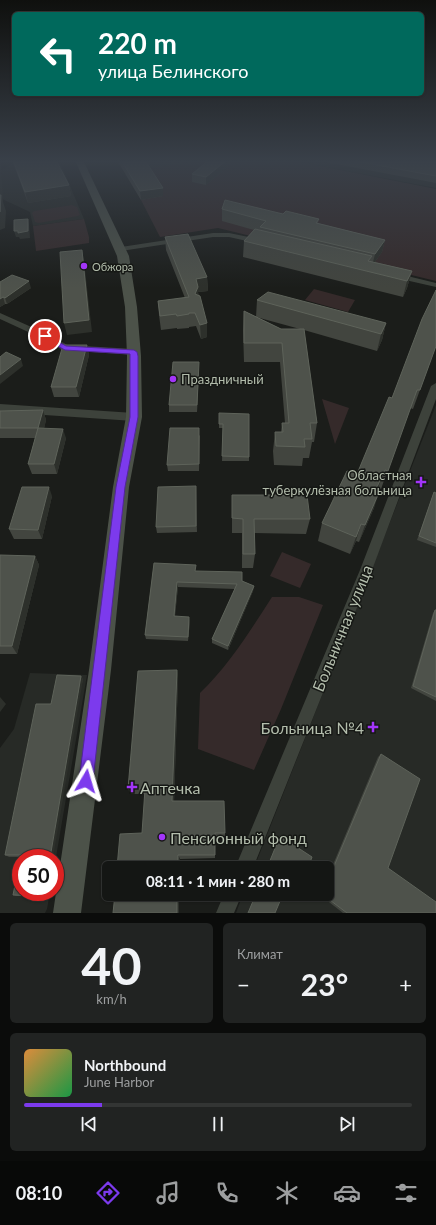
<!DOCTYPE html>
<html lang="ru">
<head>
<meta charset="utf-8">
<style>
  :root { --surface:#141614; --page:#212322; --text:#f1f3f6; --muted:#9d9fa0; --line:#333534; --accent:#7c3aed }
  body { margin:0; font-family:Lato,sans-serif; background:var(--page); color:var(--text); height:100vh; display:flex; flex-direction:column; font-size:15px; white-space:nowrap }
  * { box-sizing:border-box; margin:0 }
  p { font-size:13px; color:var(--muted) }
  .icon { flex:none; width:22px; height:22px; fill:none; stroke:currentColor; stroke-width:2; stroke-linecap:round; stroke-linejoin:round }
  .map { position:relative; height:913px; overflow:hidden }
  .details { display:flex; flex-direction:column; gap:10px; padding:10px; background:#0b0c0b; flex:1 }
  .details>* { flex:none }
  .guide { position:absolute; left:12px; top:12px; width:412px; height:84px; border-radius:6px; box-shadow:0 1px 3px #0004,0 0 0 1px var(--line); background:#00695c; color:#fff; overflow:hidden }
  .speed { position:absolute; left:12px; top:849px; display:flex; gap:8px; font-size:20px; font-weight:700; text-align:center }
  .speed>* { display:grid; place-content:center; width:52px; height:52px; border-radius:50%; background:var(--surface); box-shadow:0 1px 3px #0004,0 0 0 1px var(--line); line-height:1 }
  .speed .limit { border:6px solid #d22; background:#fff; color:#111 }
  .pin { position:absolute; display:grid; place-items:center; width:34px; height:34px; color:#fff; margin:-17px; border:2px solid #fff; border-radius:50%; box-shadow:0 1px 4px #0007 }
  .me { position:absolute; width:44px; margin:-22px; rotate:7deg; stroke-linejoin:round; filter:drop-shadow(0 0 3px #0008) }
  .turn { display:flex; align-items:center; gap:14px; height:84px; padding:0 20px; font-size:18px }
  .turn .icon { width:52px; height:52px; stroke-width:2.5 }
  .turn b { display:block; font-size:28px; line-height:34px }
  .big { font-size:30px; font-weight:700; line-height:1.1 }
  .details .widget { flex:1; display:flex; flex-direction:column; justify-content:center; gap:6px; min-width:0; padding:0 14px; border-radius:6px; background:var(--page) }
  .details .dial { align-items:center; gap:0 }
  .dial b { font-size:52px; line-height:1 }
  .song { display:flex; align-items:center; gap:12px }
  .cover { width:48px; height:48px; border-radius:6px; background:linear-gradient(135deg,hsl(30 70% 55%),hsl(140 70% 35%)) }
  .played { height:4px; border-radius:2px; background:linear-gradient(90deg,var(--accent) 20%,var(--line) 20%) }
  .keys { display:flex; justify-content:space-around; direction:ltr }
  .heat { display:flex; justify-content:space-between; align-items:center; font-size:22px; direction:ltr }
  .details .tiles { flex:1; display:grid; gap:10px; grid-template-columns:1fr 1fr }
  .widget:last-child { grid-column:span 2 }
  .trip { position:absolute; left:102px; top:861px; width:232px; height:40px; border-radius:6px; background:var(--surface); box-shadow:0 1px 3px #0004,0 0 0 1px var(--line); font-weight:700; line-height:40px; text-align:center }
  .dock { display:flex; height:64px; justify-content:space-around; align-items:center; background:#080908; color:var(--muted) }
  .dock .icon { width:28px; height:28px }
  .dock .active { color:var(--accent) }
  .dock b { font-size:18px; color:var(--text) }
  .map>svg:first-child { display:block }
</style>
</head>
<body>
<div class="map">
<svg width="436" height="913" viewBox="0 0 436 913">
  <rect width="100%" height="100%" fill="#1b1d1a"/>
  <!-- built -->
  <path fill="#272a26" d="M18 160H59L84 219 33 226 30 212 0 198 2 173 0 171Z
    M290 160H436V189V188Z
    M436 405V913H236L243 894H327V868H254Z
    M30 673 87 675 55 863V858H21V892H50L47 909 45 913H0V748L14 729Z"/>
  <!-- green -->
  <path fill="#352a2a" d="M117 160H290L436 189V281L218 228 160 237 141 200Z
    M72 205 77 207 80 215 78 216 39 223 35 222 32 213 34 211Z
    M84 219 89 237V243L36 251 33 226Z
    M314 289 355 300 348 312 305 300Z
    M322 399 349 408 335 444Z
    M282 552 311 564 300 588 270 576Z
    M272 597H299L323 605 281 709 254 770 198 749 200 693C229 665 250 631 272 597Z"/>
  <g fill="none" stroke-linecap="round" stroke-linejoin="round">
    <!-- minor -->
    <path fill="#3d423b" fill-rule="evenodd" d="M213 233H229L263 240 264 242 260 244 229 237H213L121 251 117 249 121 247Z
      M392 273H395L436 283V287L392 277Z
      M0 313 56 338 67 345 134 349 139 352 134 355 62 350 50 342 0 319Z
      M436 383V399L372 570 253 868H235L360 570 431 386Z
      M0 404 134 413 138 414 139 417 138 420 134 421 0 412Z
      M224 894H242L234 913H216Z"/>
    <!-- secondary -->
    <path fill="#4c5249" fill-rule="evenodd" d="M75 160H83L129 256 137 307 141 356 142 417 129 487 111 670 81 913H53L89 670 113 487 126 417 127 356 125 307 117 256Z"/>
  </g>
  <!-- wall -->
  <path fill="#42453f" d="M12 160H56L69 185 71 196 28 203Z
    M117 160H191V162L150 168 163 188V196L141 200Z
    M250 160H271L269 163Z
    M315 160H436V183Z
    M230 165 206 185 192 182V174Z
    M222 209 283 214 319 219 318 223 385 240 382 252 375 262 412 271 407 288 403 297 243 257 244 241 254 230 222 221Z
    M165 237 207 277 208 291 198 292 207 337 201 339 196 326 189 327V328L177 329V328L161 330 159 315 158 301 185 298 166 250Z
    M0 282 31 288 7 304H5L0 307Z
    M257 300 386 323 382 340 377 351 304 330 317 423 314 442H312L309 458H303L302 466 274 465 273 451 275 432H281L282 423H285L280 362H244L243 330 244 311 281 329H300L256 317Z
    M87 345 89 355 79 397H54L51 387Z
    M436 346 413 409 410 408 381 489 378 488 377 489 374 508 359 542 356 541 350 554 318 541 322 523 357 474 392 398Z
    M199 369 197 412H169V405Z
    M43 410 46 420 44 428 66 438 57 474H32L28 464 35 438H0V411Z
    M219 413 249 457V461H222L223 428H219Z
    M200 435 199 471H168L167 465Z
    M196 486 197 532 157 533 156 527Z
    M434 492 436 493V547L417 540Z
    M232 495 310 519 306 534 254 533 255 554 253 568H242V533H232Z
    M52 496 42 539H14L9 529Z
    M0 555 35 556 39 565 17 654H0Z
    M154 563 196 571 242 581 254 586 253 591 228 650 212 643V639L235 589 178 587 175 616 190 621 188 641 146 639 145 635Z
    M435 610H436V701L411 688 433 613Z
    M177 670 178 678 174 801 225 833V836L215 837V858L180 859 144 794H131L128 789Z
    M81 676 83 680 21 892H47V897L17 896 13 895 21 857H9L5 855 51 704Z
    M381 754 388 868 436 913H343L320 895 321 894H327V879L378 757Z"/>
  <!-- shaded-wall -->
  <path fill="#2d302b" d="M0 160H1L3 202 6 211 5 228 0 230Z
    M145 160H191V162L145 169Z
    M227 160H230V165L206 185V177Z
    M69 185 71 196 28 203 25 192Z
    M163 188V196L141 200 140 191Z
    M28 219 29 225 30 238 20 239 19 237H16L14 231Z
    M385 240 382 252 372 266 375 254Z
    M82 250 84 261 92 332 67 335 64 323Z
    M412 271 407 288 403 297 407 281Z
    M207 277 208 291 198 292V301L195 294 196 279Z
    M29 281 31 288 7 304 5 298Z
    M3 297 5 304 0 307V299Z
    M207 323V337L201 339 200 325Z
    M386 323 382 340 377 351 381 334Z
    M87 345 89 355 79 397 76 387Z
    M21 359 23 366 0 384V375Z
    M199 362V369L197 412V405Z
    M43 410 46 420 42 438 38 428Z
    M63 429 66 438 57 474 54 464Z
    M385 470 378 488 370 507 376 489Z
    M49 487 52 496 42 539 38 530Z
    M380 490 374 508 359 542 365 525Z
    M361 524 356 541 350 554 356 537Z
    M35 556 39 565 17 654 12 646Z
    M177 582 178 587 174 621V616Z
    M254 586 253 591 228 650V646Z
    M189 617 190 621 188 641V637Z
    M177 670 178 678 174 806 172 801Z
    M81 676 83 680 53 858H50Z
    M0 697 6 704 0 712Z
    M178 855 180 859V868H178Z
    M44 892H47V897L43 896Z
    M177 894H179V913H177Z"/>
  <!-- building -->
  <path fill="#4e524b" stroke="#5e635a" d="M13 160H56L69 185 25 192Z
    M121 160H149H145L163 188 140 191Z
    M209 160H227L206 177 192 174Z
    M350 160H436V176Z
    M0 195H1L0 212Z
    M225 200 283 214 286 211 319 219 316 223 385 240 375 254 260 227 266 221 222 209Z
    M28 219V231L18 233V231H14V220Z
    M255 229 372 256 368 261 412 271 407 281 244 241Z
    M188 234 207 277 196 279 198 287 195 294 200 296 207 323 200 325 195 313H189V314L177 316 176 314 160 316 158 301 189 297 165 237Z
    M82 250 89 320 64 323 60 252Z
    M12 275 29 281 5 298 3 297 0 299V282Z
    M436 290V346L420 390H417L388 471 385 470 376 489 380 490 365 525 361 524 356 537 322 523 347 471 357 474 389 397 392 398 422 319Z
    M268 292 386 323 381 334 257 300Z
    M244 311 281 329H304L317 423H310L312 439H304L305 447 276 446 275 432H283L282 423H289L282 343H244Z
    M63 345H87L76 387H51Z
    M6 352 21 359 0 375V357Z
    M173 362H199L197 405H169Z
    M43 410 38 428H0V411Z
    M219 413 249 414V457L222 456 223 424H219Z
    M38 428 63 429 54 464H28Z
    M170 428H199V464L167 465Z
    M196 486V526L156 527 158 487Z
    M22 487H49L38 530 9 529Z
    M434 492 436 493V543L419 536Z
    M232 495H307L310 519H254L255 554H243V519L232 518Z
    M0 555 35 556 12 646H0Z
    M154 563 196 565 195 571 242 572V581L254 586 228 646 212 639 237 584 177 582 174 616 189 617 188 637 145 635Z
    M435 610H436V697L413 686Z
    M177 670 172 801H224L225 833H215V855H178V868H117L120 834 142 833 145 789H128L138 671Z
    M57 675 81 676 50 858H21V892H44L43 896 13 895 21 855H5L36 704H51Z
    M381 754 420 779 388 868 436 902V913H347L322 894H327V883Z
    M280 836 312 857 308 868H267Z
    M115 894H177V913H113Z
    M256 894H283L275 913H248Z"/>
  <!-- sky -->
  <linearGradient id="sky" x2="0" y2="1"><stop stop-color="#0f100e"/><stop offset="0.56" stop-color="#394049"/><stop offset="1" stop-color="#394049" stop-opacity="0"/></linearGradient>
  <rect width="436" height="288" fill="url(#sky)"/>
  <!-- route -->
  <path fill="#7c3aed" stroke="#51269a" d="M45 334 66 346 134 350 137 352 138 356V417L125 487 93 781 91 786 86 788 81 786 79 781 116 487 130 417V354L65 350 42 338 41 336Z"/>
  <!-- markers -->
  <g fill="#a335fa" stroke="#161815" stroke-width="1.5">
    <circle cx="84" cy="266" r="4"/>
    <circle cx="173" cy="379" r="4"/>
    <path d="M419 476h4v4h4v4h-4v4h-4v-4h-4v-4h4z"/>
    <path d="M371 721h4v4h4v4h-4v4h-4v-4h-4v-4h4z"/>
    <path d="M130 781h4v4h4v4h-4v4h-4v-4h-4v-4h4z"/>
    <circle cx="162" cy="837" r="4"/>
  </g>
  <g text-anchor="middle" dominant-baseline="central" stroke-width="3" stroke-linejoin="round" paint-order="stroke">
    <!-- far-poi labels -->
    <g font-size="11" fill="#b3bdac" stroke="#161815" text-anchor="start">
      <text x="92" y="266">Обжора</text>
    </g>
    <!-- poi labels -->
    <g font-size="13" fill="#b3bdac" stroke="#161815" text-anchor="start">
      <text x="181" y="379">Праздничный</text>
      <text x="412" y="475" text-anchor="end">Областная<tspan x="412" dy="15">туберкулёзная больница</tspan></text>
    </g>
    <!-- near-street labels -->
    <g font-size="16" fill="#b3bdac" stroke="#161815">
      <text transform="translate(342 628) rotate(-68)">Больничная улица</text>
    </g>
    <!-- near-poi labels -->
    <g font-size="16" fill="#b3bdac" stroke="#161815" text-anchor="start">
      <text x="364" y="727" text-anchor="end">Больница №4</text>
      <text x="140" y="787">Аптечка</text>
      <text x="170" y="837">Пенсионный фонд</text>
    </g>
  </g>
</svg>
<div class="speed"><div class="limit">50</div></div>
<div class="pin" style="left:45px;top:336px;background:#d93025"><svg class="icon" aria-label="arrive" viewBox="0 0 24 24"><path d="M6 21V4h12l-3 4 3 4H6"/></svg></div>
<svg class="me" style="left:86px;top:781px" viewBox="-20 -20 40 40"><path d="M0-17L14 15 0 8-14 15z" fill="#7c3aed" stroke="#fff" stroke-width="4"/></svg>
<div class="trip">08:11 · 1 мин · 280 m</div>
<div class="guide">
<div class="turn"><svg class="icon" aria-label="left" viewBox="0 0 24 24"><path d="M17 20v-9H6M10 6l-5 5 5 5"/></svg><div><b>220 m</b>улица Белинского</div></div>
</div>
</div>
<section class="details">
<div class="tiles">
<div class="widget dial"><b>40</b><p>km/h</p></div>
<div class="widget"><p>Климат</p>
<div class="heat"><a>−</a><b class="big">23°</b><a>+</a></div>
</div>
<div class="widget">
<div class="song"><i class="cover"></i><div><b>Northbound</b><p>June Harbor</p></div></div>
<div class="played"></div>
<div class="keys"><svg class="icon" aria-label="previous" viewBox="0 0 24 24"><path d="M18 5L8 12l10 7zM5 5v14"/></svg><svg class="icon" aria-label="pause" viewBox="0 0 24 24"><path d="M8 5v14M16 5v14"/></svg><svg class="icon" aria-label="next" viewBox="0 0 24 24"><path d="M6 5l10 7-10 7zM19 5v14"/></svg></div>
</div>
</div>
</section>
<nav class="dock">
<b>08:10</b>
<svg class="icon active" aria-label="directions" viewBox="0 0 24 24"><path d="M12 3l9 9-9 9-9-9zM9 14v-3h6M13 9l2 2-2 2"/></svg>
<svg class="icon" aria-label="music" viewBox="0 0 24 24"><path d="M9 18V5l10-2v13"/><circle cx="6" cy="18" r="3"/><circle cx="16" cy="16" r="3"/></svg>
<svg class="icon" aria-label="phone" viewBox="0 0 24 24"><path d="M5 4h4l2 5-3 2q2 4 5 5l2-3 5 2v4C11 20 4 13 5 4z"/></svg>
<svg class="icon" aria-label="climate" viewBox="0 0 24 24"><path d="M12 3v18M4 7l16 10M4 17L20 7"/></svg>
<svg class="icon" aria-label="car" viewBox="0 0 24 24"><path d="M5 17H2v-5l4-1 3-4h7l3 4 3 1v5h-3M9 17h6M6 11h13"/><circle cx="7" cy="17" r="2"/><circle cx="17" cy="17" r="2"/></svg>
<svg class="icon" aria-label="filters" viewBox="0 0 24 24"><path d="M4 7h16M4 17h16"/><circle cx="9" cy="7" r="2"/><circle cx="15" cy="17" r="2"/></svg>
</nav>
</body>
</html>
